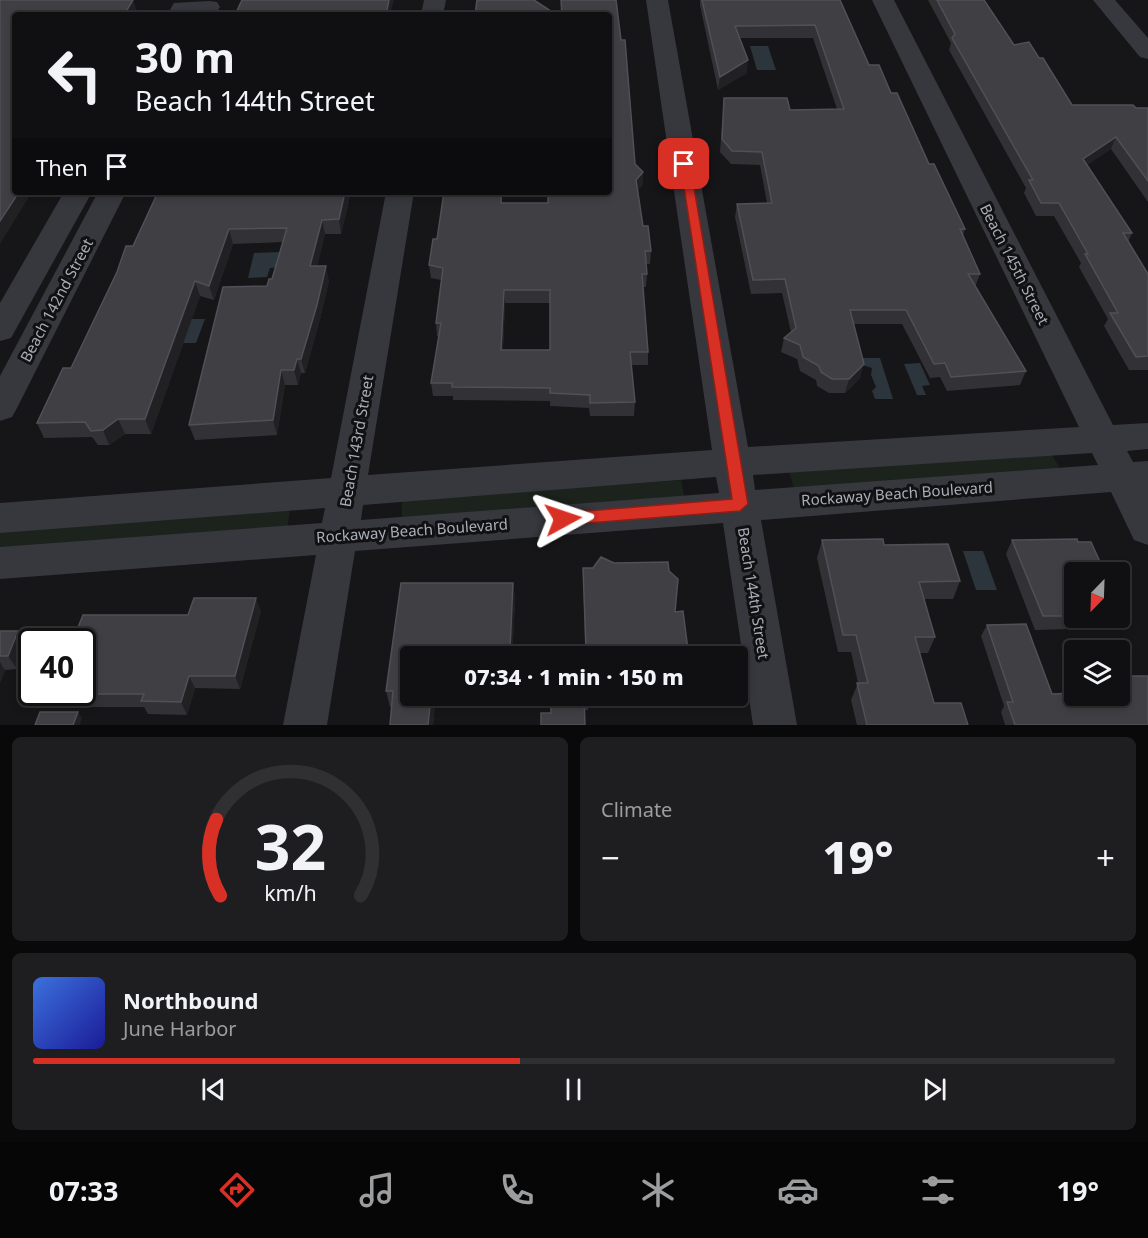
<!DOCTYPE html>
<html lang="en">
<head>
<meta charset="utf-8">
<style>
  :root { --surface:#101012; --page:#1e1e20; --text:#f1f3f6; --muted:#9c9d9f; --line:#303032; --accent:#d93025 }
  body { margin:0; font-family:"Noto Sans",sans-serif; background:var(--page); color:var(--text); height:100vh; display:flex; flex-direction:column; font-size:22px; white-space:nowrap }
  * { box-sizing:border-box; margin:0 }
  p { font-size:20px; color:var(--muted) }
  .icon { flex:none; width:33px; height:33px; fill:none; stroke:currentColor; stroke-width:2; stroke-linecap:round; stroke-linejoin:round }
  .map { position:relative; height:725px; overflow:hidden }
  .details { display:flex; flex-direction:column; gap:12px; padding:12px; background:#09090a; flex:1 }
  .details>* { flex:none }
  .top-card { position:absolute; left:12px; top:12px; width:600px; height:183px; border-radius:6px; box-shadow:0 3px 9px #0003,0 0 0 2px var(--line); background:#101012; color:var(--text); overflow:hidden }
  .needle { width:39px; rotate:203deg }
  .tools { position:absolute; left:1064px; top:562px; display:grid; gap:12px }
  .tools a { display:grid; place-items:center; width:66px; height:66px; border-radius:6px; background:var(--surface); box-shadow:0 3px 9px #0003,0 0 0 2px var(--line); font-size:30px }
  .speed { position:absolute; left:18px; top:628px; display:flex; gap:12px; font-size:30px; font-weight:700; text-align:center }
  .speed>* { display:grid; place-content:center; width:78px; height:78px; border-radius:50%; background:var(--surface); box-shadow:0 3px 9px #0003,0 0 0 2px var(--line); line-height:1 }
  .speed .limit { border:3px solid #111; border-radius:9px; background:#fff; color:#111 }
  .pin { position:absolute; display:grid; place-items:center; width:51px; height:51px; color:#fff; margin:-26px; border-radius:12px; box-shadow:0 3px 9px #0006 }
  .me { position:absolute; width:66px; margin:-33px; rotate:85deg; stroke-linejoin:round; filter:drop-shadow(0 0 4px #0008) }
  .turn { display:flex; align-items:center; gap:21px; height:126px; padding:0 24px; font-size:27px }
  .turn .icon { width:78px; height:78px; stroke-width:2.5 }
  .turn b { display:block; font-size:42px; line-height:51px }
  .then { display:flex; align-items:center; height:57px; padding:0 24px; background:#0003; gap:12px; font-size:22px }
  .big { font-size:45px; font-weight:800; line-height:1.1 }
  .details .widget { flex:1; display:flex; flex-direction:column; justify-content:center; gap:9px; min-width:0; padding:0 21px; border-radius:9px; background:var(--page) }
  .details .dial { align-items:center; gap:0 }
  .dial svg { height:156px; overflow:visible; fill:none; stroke:var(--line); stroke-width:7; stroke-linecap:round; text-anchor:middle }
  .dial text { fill:var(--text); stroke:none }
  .song { display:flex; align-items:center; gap:18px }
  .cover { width:72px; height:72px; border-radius:9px; background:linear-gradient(135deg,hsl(220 70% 55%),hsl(240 70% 35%)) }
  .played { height:6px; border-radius:3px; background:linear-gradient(90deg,var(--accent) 45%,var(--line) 45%) }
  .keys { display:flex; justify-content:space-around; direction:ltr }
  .heat { display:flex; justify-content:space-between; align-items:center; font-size:33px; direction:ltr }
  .details .tiles { flex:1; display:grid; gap:12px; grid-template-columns:1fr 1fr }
  .widget:last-child { grid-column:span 2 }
  .trip { position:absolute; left:400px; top:646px; width:348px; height:60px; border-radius:6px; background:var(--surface); box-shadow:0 3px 9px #0003,0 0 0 2px var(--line); font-weight:800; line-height:60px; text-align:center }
  .tab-bar { display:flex; height:96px; justify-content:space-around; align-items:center; background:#060607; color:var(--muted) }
  .tab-bar .icon { width:42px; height:42px }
  .tab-bar .selected { color:var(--accent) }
  .tab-bar b { font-size:27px; color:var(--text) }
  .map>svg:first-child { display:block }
</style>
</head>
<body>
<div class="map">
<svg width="1148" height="725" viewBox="0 0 1148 725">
  <rect width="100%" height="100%" fill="#161618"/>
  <!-- green -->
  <path fill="#1c231d" d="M1051 453 1063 474 796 494 789 472Z
    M681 480 685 500 402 521V500Z
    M290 507 287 531 0 552V528Z"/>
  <!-- water -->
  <path fill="#2c353c" d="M750 46H768L776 70H757Z
    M307 251 296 266 270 268 267 277 248 278 254 253Z
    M190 319H205L196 343H180Z
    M862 358H880L893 399H875L872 391 876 387 871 375 872 368 862 365Z
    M920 363 930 385 922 386 926 395H917L904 364Z
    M963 551H983L997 590H976Z"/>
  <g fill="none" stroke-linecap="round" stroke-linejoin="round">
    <!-- minor -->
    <path fill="#37383d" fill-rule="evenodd" d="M424 0H446L443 15H421Z
      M646 0H668L748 447 1079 427 872 0H894L1113 425 1148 423V449L1127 451 1133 462 1148 461V545L1134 540 1111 492 761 520 797 725H753L723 523 355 551 327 725H283L316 555 0 579V547L322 523 325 508 0 533V503L331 478 386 192H414L368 475 712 450ZM1092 453 1098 465 755 490 753 475ZM716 477 719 493 361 520 363 505Z
      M1093 0H1115L1148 38V59L1140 57Z
      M209 1 217 2 220 7 215 15H167L174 3Z
      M64 192H92L11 338 0 341V303Z
      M98 192H126L17 408 12 417 0 421V376Z"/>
  </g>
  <!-- wall -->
  <path fill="#323236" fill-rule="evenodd" d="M700 0H840L869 65 891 93 965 229 963 235 980 274 975 287 1026 371 1020 385 947 391 940 377 930 378 902 324H854L860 378 845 393H829L817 386 816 380 800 371 797 359 781 352 784 338 791 332 782 293 751 294 735 217 737 204 767 203 760 165 731 164 720 152 724 98 790 110 837 109 813 38H740L747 73 718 90 700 5Z
    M928 0H984L1014 45 1072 105 1148 108V202L1111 149 1087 165 1132 233 1128 242 1148 274V370H1129L1104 326 1108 319 1079 267 1081 263 1054 216H1036L1024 193 1026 188 949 50 951 43Z
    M635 164 643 172V184L638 190 643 226 651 251 650 264H646L647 274 646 287H643L648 352V365H631L635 402 634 416H590L589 408 550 406V401L453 400V396H433L431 383 439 336H437L436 323 441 280 431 278 429 265 437 239 444 192H502V203H548ZM505 303H550V350H503Z
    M158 192H351L341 234H325L317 266 329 281 320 319 305 373H301L298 385H285L277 435 195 440 189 425 272 279 283 242 233 244 214 300 200 296 151 434H125L109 445H98L92 437 44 438 37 423 71 368 133 246Z
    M822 540 884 545 960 581 953 599H924L935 637 928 653H920L934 703 968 725H857L851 700 858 683 851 652H838L817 558Z
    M1012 540 1074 573V618H1118L1114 624 1103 625 1101 628 1035 630 1006 554Z
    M583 568 675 612 688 650 687 657H551L585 648Z
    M401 583H513L515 600 512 657H411V696H436L433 725H390L392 707H390L386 691Z
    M261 611 240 689 195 688 187 715 148 714 144 707H69L61 694 188 615Z
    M987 625 1052 694 1119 696V676L1148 725H1005L1001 712 1004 706 981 636Z
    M0 631H18L27 644 17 669 5 670 0 683Z
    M551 696H588V710L551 713Z"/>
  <!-- shaded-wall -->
  <path fill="#212124" d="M133 0 137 11 135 15H124Z
    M389 0H394L390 15H386Z
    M748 60 747 73 718 90 720 77Z
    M1116 137 1111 149 1078 171 1083 159Z
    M643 172V184L636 192V180Z
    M19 192H32L0 244V221Z
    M345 192H351L341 234 339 219Z
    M322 220 325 234 314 281 310 266Z
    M229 229 233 244 214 300 209 286Z
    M326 266 329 281 320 319 305 373 301 359Z
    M195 281 200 296 151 434 145 419Z
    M504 290 505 303 502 363 501 350Z
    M297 359 301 373 298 385 294 370Z
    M864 364 860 378 845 393 849 379Z
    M281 370 285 385 277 435 273 420Z
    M118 419 125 434 109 445 103 430Z
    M513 583 515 600 512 657H511L510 649Z
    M256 598 261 611 240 689 235 676Z
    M18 631 27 644 17 669 8 656Z
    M0 662 5 670 0 683Z
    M189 676 195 688 187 715 181 702Z
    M431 696H436L433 725H428Z
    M78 712 82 718 80 725H73Z"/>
  <!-- building -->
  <path fill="#3f3f44" stroke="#4f5156" stroke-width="1.5" fill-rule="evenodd" d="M0 0H133L124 15H15V192H19L0 221Z
    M242 0H389L386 15H235Z
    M477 0H534L557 15H475Z
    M561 0H616L621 40H625L635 164 643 172 636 180 643 226H648L651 251H645L647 274H642L648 352H630L635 402 590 403V395L550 393V388L452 387V383H431L441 323H436L443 268 429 265 433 239H437L444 192H501V203H548V192H609V15H562ZM504 290H550V350H501Z
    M702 0H840L869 65H879L891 93H897L929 164H934L965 229H960L980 274H968L1026 371 951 377 945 363 934 364 906 310H850L864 364 849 379H832L821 372 819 366 803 357 800 345 784 338 796 328 785 279 753 280 737 204 772 203 762 152 732 151 722 139 724 98H787L790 110 844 109 815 25 735 26 748 60 720 77Z
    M937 0H984L1014 45 1029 42 1039 58H1043L1072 105H1133L1136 108H1148V181L1116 137 1083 159 1132 233H1123L1148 274V356L1136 357 1110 313H1118L1085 254H1088L1059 203H1041L1029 180H1033L952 38 955 34Z
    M158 192H345L339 219 322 220 310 266H326L317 305 301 359H297L294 370H281L273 420 189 425 223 287 267 286 269 279H272L287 228 229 229 209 286 195 281 145 419H118L103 430 91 431 85 422 37 423 63 368H71L117 272 126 246H133Z
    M883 539 884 545 948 544 960 581 919 582 935 637H915L934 703H961L968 725H867L857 683H868L856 635H843L822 540Z
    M1077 539 1078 542H1091L1105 573H1074V616H1043L1012 540Z
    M601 557 614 563 668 562 669 571 678 579 675 612 683 611 688 650 665 651 666 654H661L662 657H551V649L586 648 583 568H593Z
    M401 583H513L510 649H463V656L411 657V696H431L428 725H390L393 691H386Z
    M194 598H256L235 676H189L181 702 141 701 144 694H61V693H82V642H72L83 615H188Z
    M1119 602 1123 611H1119Z
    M1026 624 1052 694 1074 693V696H1119V693H1121L1119 688V676H1148V725H1015L1007 702H1013L987 625Z
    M0 631H18L8 656H0Z
    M551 696H584L585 725H541V713H551Z
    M40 712H78L73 725H35Z"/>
  <!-- route -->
  <path fill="#d93025" stroke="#8d1f18" stroke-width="1.5" d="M680 161 690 164 748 504 740 511 563 525 557 523 555 519 563 513 732 499Z"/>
  <g text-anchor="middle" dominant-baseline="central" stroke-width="6" stroke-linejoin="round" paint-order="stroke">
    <!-- street labels -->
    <g font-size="15" fill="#a8adb8" stroke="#111113">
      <text transform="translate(1015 264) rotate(63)">Beach 145th Street</text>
      <text transform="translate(56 300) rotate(-62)">Beach 142nd Street</text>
      <text transform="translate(356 441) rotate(-80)">Beach 143rd Street</text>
      <text transform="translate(897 493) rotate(-4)">Rockaway Beach Boulevard</text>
      <text transform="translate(412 530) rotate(-4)">Rockaway Beach Boulevard</text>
      <text transform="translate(754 593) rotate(81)">Beach 144th Street</text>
    </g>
  </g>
</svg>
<div class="tools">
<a><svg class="needle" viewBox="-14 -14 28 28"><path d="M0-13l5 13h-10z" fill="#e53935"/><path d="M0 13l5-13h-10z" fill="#9c9d9f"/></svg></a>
<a><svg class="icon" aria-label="layers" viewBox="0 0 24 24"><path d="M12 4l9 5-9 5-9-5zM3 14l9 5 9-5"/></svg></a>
</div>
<div class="speed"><div class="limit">40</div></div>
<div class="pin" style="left:684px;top:164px;background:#d93025"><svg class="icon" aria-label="arrive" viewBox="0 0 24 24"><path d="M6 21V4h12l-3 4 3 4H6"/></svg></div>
<svg class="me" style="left:563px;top:519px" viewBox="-20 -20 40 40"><path d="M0-17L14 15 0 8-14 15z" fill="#d93025" stroke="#fff" stroke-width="4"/></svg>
<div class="trip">07:34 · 1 min · 150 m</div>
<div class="top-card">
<div class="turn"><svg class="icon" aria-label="left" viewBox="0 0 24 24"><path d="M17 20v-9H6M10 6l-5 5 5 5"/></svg><div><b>30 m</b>Beach 144th Street</div></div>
<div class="then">Then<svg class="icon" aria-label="arrive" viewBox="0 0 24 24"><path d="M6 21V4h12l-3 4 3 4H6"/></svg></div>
</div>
</div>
<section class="details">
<div class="tiles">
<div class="widget dial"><svg viewBox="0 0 100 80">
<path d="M14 69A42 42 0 1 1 86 69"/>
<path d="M14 69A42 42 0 0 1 12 30" stroke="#d93025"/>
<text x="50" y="56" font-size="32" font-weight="700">32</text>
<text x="50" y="72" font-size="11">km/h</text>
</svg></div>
<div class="widget"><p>Climate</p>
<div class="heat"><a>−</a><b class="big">19°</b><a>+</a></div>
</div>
<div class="widget">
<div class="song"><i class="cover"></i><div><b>Northbound</b><p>June Harbor</p></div></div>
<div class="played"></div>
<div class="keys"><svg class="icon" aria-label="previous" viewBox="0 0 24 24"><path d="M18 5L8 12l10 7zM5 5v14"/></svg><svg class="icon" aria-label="pause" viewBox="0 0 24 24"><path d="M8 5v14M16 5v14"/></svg><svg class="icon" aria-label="next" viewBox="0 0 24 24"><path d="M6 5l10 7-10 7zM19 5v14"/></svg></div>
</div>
</div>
</section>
<nav class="tab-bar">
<b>07:33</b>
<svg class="icon selected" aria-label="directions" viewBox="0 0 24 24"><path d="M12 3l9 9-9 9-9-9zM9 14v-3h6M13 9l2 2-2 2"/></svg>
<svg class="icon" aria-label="music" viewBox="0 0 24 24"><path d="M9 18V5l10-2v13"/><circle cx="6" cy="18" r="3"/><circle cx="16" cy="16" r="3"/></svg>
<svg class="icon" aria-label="phone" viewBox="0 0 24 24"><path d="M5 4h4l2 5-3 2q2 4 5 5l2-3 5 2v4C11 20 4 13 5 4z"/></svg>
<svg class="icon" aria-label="climate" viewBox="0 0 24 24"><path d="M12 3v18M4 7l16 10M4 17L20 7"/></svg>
<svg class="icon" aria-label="car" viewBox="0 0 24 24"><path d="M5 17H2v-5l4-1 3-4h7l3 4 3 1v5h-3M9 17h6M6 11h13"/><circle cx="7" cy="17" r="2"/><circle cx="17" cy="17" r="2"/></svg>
<svg class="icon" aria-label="filters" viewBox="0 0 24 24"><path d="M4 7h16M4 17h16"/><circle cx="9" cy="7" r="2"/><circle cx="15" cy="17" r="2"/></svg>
<b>19°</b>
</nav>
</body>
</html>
